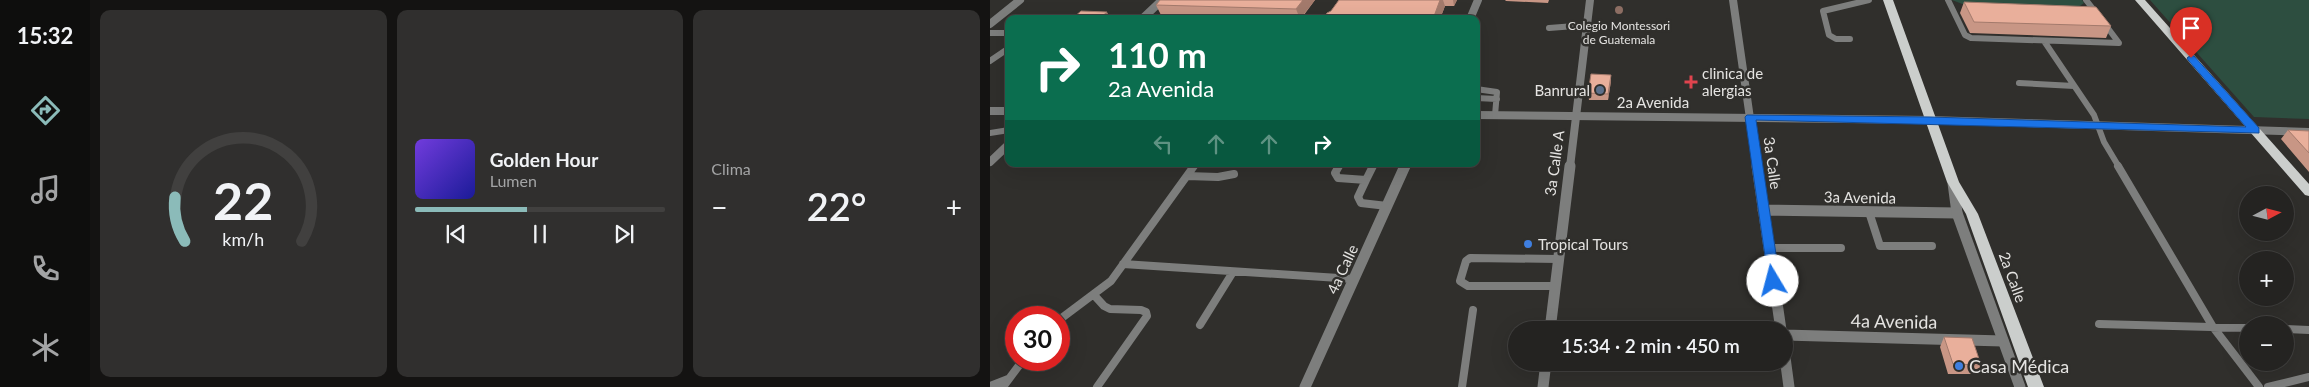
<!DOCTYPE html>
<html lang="es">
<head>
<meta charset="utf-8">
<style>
  :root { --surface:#242321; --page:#302f2e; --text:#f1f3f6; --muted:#a3a4a5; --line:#41403f; --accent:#8bbbb9 }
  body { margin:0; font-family:Lato,sans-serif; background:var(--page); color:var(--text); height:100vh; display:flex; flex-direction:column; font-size:19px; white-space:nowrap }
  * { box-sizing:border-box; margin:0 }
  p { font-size:16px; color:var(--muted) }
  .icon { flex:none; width:28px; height:28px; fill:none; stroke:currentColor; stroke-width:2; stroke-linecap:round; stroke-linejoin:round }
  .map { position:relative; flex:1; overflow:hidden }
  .panel { display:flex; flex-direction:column; gap:10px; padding:10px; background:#141312; width:900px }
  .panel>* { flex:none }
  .guide { position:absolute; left:15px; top:15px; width:475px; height:152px; border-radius:10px; box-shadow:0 5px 20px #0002,0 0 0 1px var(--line); background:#0b6e4f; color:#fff; overflow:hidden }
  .needle { width:32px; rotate:83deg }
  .buttons { position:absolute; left:1249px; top:186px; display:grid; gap:10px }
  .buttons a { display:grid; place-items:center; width:55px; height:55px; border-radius:50%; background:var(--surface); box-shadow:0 5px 20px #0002,0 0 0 1px var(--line); font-size:25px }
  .speed { position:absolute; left:15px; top:306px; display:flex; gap:10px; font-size:25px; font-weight:700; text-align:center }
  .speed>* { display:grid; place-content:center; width:65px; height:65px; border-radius:50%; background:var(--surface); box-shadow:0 5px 20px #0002,0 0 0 1px var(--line); line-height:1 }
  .speed .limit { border:8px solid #d22; background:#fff; color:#111 }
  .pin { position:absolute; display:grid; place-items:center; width:42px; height:42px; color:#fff; margin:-51px -21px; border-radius:50% 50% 50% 0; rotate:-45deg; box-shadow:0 0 5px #0007 }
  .pin .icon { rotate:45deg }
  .me { position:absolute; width:55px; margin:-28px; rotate:352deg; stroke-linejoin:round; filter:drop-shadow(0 0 4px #0008) }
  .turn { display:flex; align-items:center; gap:18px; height:105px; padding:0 20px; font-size:22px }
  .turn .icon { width:65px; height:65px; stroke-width:2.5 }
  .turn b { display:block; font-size:35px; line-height:42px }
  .lanes { display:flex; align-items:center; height:48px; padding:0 20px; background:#0003; justify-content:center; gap:25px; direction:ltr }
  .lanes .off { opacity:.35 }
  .big { font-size:38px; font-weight:600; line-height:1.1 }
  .panel .widget { flex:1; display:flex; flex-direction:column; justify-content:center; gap:8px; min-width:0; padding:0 18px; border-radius:10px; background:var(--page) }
  .panel .dial { align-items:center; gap:0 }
  .dial svg { height:130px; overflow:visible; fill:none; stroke:var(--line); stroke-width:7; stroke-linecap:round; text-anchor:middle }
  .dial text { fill:var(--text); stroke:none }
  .song { display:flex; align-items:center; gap:15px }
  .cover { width:60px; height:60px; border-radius:8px; background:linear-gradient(135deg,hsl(260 70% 55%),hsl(240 70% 35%)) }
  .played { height:5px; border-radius:2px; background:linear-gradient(90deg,var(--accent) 45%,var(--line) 45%) }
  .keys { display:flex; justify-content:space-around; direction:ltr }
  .heat { display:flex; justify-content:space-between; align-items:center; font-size:28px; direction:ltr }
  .panel .tiles { flex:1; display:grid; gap:10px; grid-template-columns:repeat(3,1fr) }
  .trip { position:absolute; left:518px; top:321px; width:285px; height:50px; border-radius:25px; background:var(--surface); box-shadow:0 5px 20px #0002,0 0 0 1px var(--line); font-weight:600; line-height:50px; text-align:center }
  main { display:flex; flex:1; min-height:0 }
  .tab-bar { display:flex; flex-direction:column; width:90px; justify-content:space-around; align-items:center; background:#0e0e0d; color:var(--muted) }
  .tab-bar .icon { width:35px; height:35px }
  .tab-bar .active { color:var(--accent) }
  .tab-bar b { font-size:22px; color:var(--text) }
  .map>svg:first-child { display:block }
</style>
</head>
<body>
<main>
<nav class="tab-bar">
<b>15:32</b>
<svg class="icon active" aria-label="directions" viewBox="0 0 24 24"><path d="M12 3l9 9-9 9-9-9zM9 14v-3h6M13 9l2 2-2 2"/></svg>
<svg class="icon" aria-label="music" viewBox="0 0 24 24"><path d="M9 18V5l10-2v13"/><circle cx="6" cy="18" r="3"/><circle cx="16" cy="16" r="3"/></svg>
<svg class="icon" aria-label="phone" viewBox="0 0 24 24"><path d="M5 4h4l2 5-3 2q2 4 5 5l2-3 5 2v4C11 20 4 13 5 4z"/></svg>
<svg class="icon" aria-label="climate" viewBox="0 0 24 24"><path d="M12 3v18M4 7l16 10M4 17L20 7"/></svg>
</nav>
<section class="panel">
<div class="tiles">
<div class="widget dial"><svg viewBox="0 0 100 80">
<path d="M14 69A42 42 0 1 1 86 69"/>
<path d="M14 69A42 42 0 0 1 8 42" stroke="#8bbbb9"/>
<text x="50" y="56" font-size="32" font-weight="700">22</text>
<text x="50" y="72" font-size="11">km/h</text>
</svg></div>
<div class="widget">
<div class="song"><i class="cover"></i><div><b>Golden Hour</b><p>Lumen</p></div></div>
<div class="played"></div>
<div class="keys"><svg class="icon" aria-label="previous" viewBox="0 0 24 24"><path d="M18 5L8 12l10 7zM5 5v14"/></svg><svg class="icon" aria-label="pause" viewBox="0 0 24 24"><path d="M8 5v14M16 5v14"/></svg><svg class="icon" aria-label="next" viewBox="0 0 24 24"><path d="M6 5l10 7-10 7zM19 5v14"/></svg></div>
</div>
<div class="widget"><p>Clima</p>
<div class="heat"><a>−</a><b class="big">22°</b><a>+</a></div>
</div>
</div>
</section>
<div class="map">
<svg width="1319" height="387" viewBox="0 0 1319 387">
  <rect width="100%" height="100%" fill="#302f2c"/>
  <!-- green -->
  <path fill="#2d4e40" d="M962 0H1092L1094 3 1087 8 975 5Z
    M1160 0H1319V119L1264 117Z"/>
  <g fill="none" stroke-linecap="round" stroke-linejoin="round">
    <!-- service-far1 -->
    <path stroke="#7d7e7d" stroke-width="6" d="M958 0 975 35 981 38 1129 43 1114 23
      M1096 0 1107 14
      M559 28 598 25
      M0 33H19
      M860 39H846L839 35 833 11 879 0
      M1054 41 1104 115 1114 142 1129 167
      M0 61 19 48
      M1029 83 1084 86
      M486 89 507 92 505 115
      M486 98 507 99
      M0 133 19 130
      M203 167 205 164
      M348 167 350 164
      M383 167 384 164"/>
    <!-- service -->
    <path stroke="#7d7e7d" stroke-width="8" d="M349 166 345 173 348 178 376 180 368 197 371 203 397 206
      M1128 166 1223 327 1269 387
      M197 176 228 177 244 174
      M376 180 383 166
      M879 212 890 246H942
      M779 248H851
      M133 264 364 279
      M565 286H478L470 281 476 261 480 258 568 259
      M104 295 114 306 120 309 151 310 156 312 157 316 107 387
      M69 320 121 281 204 166
      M1109 324 1258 328
      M210 325 243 272
      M1295 329 1319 330
      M0 386 18 379
      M13 387 33 360
      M472 387 483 310
      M1278 387 1319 377"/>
    <!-- minor-far1 -->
    <path stroke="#7d7e7d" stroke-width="8" d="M743 0 767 167
      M480 19 488 0
      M0 24 30 0
      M415 167 416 164
      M580 167 600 0"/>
    <!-- minor -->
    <path stroke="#7d7e7d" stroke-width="11" d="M767 166 791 330
      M773 210 967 213
      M560 330 580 166
      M794 335 1013 341
      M794 350 799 387
      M315 387 415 166
      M553 387 556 362"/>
    <!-- tertiary-far1 -->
    <path stroke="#7d7e7d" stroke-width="8" d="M152 19 172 0
      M0 111H19
      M486 115 940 120 1319 132
      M0 162 19 144"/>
    <!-- tertiary -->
    <path stroke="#7d7e7d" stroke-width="11" d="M963 183 967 213 1030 387"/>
    <!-- primary -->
    <path fill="#cbcecc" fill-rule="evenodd" d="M893 0H903L969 182 988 214 1054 387H1038L976 214 957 182Z
      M1145 0H1155L1319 184V196L1315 195Z"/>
  </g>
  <!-- wall -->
  <path fill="#c89685" d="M325 0 311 19 171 15 166 5Z
    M349 0H467L464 6H455L450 19H333L341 11Z
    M515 0H559L558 3 516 1Z
    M974 2 1121 26 1116 38 980 33 970 13Z
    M621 75V81L618 100H599L598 93Z
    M1298 130 1319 131V172L1291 139Z
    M954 337 991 365 986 374H958L950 347Z"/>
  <!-- shaded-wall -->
  <path fill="#a37a6c" d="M313 0H325L310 19 306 9Z
    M450 0H453L455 6 450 19H443Z
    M463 0H467L464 6Z
    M117 12 121 19H109Z
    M621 75V81L618 100V94Z"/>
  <!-- building -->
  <path fill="#e9af9b" stroke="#a37a6c" d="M170 0H313L306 9 166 5Z
    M349 0H450L443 19H396V18L333 19 337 13 341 11Z
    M974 2 1106 7 1121 26 984 22Z
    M91 11 117 12 109 19H82Z
    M601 74 621 75 618 94 598 93Z
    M1298 130 1319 131V153Z
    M954 337 982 338 991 365 963 364Z"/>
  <!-- route -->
  <path fill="#1a73e8" stroke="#114b97" d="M1201 55 1204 56 1269 128V133L766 120 790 281 788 284H779L755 117 757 115 940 117 1256 127 1198 60 1197 58Z"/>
  <!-- markers -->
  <circle fill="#8d6e63" stroke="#302f2c" stroke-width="2" cx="629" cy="10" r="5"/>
  <path fill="#e0444e" stroke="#302f2c" stroke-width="2" d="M698.5 74.5h5v5h5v5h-5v5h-5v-5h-5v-5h5z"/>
  <circle fill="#5c6f8a" stroke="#302f2c" stroke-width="2" cx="610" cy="90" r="5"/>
  <g fill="#3f7fe0" stroke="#302f2c" stroke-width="2">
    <circle cx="538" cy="244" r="5"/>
    <circle cx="969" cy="366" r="5"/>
  </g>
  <g text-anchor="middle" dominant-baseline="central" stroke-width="5" stroke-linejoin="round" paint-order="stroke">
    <!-- far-poi labels -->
    <g font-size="12" fill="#e5e4e2" stroke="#302f2c">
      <text x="629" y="25">Colegio Montessori<tspan x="629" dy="14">de Guatemala</tspan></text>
    </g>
    <!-- poi labels -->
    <g font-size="15" fill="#e5e4e2" stroke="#302f2c" text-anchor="start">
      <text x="712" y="73">clinica de<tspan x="712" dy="17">alergias</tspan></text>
      <text x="600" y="90" text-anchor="end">Banrural</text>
      <text x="548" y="244">Tropical Tours</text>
    </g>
    <!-- street labels -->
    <g font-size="15" fill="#e5e4e2" stroke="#302f2c">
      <text x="663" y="102">2a Avenida</text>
      <text transform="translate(564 163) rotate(-82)">3a Calle A</text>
      <text transform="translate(783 163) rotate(82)">3a Calle</text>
      <text transform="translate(870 197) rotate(1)">3a Avenida</text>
      <text transform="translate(352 269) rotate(-65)">4a Calle</text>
      <text transform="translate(1023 277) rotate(70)">2a Calle</text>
    </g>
    <!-- near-street labels -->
    <g font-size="18" fill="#e5e4e2" stroke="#302f2c">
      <text transform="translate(904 321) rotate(1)">4a Avenida</text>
    </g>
    <!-- near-poi labels -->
    <g font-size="18" fill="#e5e4e2" stroke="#302f2c" text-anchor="start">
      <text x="979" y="366">Casa Médica</text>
    </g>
  </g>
</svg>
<div class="buttons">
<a><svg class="needle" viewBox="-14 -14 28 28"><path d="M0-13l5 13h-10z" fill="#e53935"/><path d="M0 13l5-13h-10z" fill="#a3a4a5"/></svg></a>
<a>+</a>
<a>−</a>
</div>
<div class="speed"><div class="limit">30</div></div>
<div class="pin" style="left:1201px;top:58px;background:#d93025"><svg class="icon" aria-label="arrive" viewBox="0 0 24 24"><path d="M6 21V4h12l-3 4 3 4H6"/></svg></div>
<svg class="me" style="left:783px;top:281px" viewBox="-20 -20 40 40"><circle r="19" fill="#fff"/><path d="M0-13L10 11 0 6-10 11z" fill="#1a73e8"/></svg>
<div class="trip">15:34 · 2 min · 450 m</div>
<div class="guide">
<div class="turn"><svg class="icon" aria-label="right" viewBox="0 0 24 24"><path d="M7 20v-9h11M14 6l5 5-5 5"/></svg><div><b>110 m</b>2a Avenida</div></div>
<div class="lanes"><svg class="icon off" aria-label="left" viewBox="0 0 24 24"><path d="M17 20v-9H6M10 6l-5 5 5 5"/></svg><svg class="icon off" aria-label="ahead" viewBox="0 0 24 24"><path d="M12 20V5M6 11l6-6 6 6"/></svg><svg class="icon off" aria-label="ahead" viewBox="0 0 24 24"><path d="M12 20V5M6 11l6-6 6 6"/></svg><svg class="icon" aria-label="right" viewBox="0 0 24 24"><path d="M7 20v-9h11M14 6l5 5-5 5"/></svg></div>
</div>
</div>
</main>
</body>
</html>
